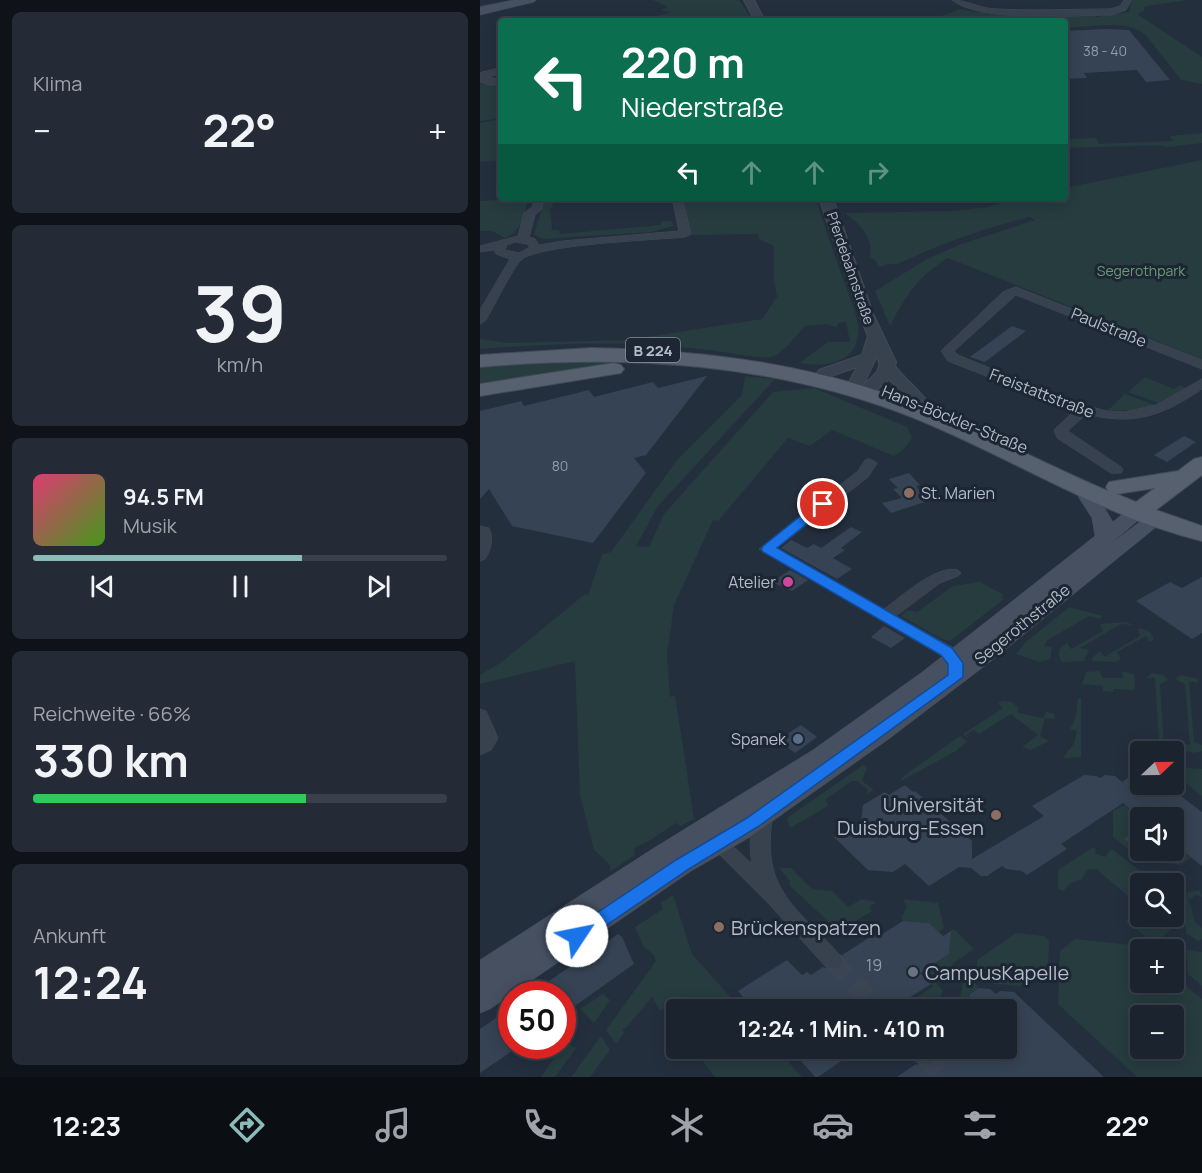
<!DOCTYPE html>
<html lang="de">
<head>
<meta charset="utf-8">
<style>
  :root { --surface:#1b232e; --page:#242b36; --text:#f1f3f6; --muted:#a0a4aa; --line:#39404a; --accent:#8bbbb9 }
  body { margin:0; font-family:Manrope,sans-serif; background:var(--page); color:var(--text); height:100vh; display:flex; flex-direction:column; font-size:22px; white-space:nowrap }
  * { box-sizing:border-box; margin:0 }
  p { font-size:20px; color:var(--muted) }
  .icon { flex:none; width:33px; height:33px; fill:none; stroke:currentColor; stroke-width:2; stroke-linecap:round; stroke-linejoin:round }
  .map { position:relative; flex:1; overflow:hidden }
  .panel { display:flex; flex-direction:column; gap:12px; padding:12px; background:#0f1319; width:480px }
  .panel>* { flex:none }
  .hud { position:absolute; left:18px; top:18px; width:570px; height:183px; border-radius:6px; box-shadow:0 3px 15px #0003,0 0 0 2px var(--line); background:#0b6e4f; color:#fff; overflow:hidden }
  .needle { width:39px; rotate:68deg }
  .fabs { position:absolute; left:650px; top:741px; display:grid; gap:12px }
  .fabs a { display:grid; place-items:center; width:54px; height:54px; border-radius:6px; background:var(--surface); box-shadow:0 3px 15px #0003,0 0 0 2px var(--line); font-size:30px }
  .speed { position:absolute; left:18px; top:981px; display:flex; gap:12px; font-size:30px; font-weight:700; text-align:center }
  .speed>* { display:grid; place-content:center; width:78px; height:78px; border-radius:50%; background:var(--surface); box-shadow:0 3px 15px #0003,0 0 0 2px var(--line); line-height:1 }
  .speed .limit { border:9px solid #d22; background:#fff; color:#111 }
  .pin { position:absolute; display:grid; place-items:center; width:51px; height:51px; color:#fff; margin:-26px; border:3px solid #fff; border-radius:50%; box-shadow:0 2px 6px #0007 }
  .me { position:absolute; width:66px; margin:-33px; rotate:56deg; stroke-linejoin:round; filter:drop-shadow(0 0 4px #0008) }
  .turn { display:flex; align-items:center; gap:21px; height:126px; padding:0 24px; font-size:27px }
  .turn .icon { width:78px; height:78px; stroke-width:2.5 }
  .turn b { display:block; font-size:42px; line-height:51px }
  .lanes { display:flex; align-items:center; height:57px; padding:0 24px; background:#0003; justify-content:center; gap:30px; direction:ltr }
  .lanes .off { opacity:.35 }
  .big { font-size:45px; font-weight:700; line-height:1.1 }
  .panel .card { flex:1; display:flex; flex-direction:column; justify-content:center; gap:9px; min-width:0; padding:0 21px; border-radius:9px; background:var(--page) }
  .panel .dial { align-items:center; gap:0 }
  .dial b { font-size:78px; line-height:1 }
  .song { display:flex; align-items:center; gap:18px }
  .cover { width:72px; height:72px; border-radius:9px; background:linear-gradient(135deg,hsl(340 70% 55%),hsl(100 70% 35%)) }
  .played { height:6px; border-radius:3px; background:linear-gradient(90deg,var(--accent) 65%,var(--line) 65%) }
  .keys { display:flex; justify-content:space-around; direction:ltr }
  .heat { display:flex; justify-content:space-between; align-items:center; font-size:33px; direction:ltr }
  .charge { height:9px; border-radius:4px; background:linear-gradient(90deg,#34c759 66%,var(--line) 0) }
  .trip { position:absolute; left:186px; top:999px; width:351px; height:60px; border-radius:6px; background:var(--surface); box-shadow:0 3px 15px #0003,0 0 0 2px var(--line); font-weight:700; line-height:60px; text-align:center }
  .menu { display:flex; height:96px; justify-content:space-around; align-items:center; background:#0b0e12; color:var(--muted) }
  .menu .icon { width:42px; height:42px }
  .menu .on { color:var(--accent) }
  .menu b { font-size:27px; color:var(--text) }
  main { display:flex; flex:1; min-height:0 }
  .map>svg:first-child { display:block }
</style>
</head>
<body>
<main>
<section class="panel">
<div class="card"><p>Klima</p>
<div class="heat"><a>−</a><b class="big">22°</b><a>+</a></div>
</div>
<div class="card dial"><b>39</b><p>km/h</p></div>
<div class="card">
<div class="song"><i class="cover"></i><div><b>94.5 FM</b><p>Musik</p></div></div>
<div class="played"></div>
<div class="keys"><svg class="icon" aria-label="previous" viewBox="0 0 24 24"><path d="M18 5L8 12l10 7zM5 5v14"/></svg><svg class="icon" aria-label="pause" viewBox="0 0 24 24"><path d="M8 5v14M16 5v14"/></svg><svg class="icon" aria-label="next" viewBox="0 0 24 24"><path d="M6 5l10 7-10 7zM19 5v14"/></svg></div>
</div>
<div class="card"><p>Reichweite · 66%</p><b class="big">330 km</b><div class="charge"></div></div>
<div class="card"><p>Ankunft</p><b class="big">12:24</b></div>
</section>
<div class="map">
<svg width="722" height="1077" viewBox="0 0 722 1077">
  <rect width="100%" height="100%" fill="#242f3e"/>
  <!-- green -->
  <path fill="#263c3f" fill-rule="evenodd" d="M173 0H259L273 21H158L191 12 180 10 188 7Z
    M653 0H708L667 6 664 7V11L657 14 722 57V84L701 80 665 34 657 30 647 26 628 25 585 28V21H450L480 9 496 12 612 13 616 17 649 12Z
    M0 84 15 86 21 91V118L0 121Z
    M21 119V160L0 162V123Z
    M722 133V143L688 147 675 145 585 148V139L616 138 619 144 693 141 690 136Z
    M722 160V359L468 258C437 277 425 297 410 326L395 291 447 259 479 245 555 220 550 217C505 228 460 244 418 264H408L399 267 395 260 390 258C393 235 381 226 365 213L472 211 507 207 537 198H585V188Z
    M48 198C45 213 41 233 25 238L12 231H0V201Z
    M65 198H72L73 207 70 208 72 230H79L80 234 181 225V222L192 221 193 226 171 232 62 239 54 234Z
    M201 198H336C344 226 354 254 364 281 369 297 380 318 378 335 375 365 342 367 319 363L348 342H370L366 322 359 323 356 327 347 324 325 326C316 335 305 352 292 357 283 360 240 351 228 350 153 340 75 343 0 349V339L29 343 147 340 282 319 297 297 294 281V246L279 239 278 234 209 235Z
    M129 361 139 364 132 367 0 387V366Z
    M265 376 295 379 178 506 156 546 169 547 184 514 293 392 334 388 427 427 432 437 425 448 414 456 352 430 330 446 308 438 238 521 233 520 194 605 187 654 190 697 195 695 214 819 200 826 196 823 169 841 154 848 155 855 131 871 129 864 114 850 100 795 95 661 0 684V675L22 662 105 594 108 595 122 555 131 552 197 460 262 395Z
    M665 377 694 389 700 385 706 388 678 403 648 392Z
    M645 394 675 405 650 410 627 411Z
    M500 582 524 595 521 597 524 599 470 641 462 639 421 616 428 610 437 612 473 586Z
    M589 607 623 616 619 619 609 616 568 640 564 646 572 647 570 659 559 662 536 654 546 642Z
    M647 622 652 625 641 624 600 648 609 650 604 661 582 662C576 654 579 648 587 643L591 649 623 631 620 624Z
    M658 629C664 628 674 633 673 640L670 642 666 636 637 652 641 659 636 662 612 661V658L620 651 624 657 660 636Z
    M619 671 623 678H644L641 671 654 674 655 690 634 689 633 692 623 691V686L602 684 606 672Z
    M672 673 683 675 688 680 680 684 684 746 693 745 687 750 674 749 669 744 679 741 675 678H666Z
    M701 675 718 679V683L709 681 714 742 722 745V751L715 753 705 751 701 746 702 743 710 745 705 684 696 680 697 677Z
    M598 698H601V757L585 758 583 757 594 744 597 731 590 729 596 716Z
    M524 701 531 702 538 707 537 711 539 713 563 718 566 712 574 714 575 719 565 718 560 736 569 741 551 750 542 747 558 735 531 714 499 734 494 730 486 735 490 740 483 734 523 708 518 703Z
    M480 736 487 741 476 751 419 782 425 775Z
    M693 759 696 767 722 769V796L693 773Z
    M383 765 387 768 382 781 394 790 386 795 388 790 377 781H372L346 799 348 806 310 828 307 818Z
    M644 805 661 817 660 828 647 841 662 853 671 851 693 850V843L711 858 701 865 663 861 633 837V811Z
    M612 848H615L616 854 625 857 631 849 633 850 659 870 682 872 691 879V883L660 884V916L693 917V928L679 939 666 937 646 922 651 912 647 895 616 869 607 870 602 879 591 883 583 891 578 889V870Z
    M299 868H311L332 889 352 891 368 907 382 899 396 902 390 906 391 912 362 929 355 928 309 885 310 881Z
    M720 890 722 897 716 895 709 900 715 922 722 928V939L718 941 706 933 703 893Z
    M193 895 212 954 261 1009 196 1010V1024L185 1008 180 1011 172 997 146 1028 142 1029 144 1033 136 1044 126 1030 176 961 174 955 163 946 155 927 183 909 181 903Z
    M423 899 458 903 464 928 458 932 449 923 423 921 421 918 427 907Z
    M474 929 494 949 473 963 469 977 450 974 446 969 469 954 470 931Z
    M536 933 564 936 569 941 568 968 540 986 515 984 497 966V960Z
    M595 939 660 946 664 949 660 950V982H693V975L722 999V1077H657L578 1004 580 951ZM660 1016H693V1048H660Z
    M706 950 722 952V986L708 974Z
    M451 978 463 990 457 1005 452 1009H423V1007L453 986 448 981Z
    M491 978 499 988 490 994V1003L495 1008 477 1010 484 979Z
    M123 994 130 1000 114 1023 100 1009Z
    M121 1036 130 1050 110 1077H91Z
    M83 1041 96 1048 75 1077H61L78 1052 68 1048 59 1060 45 1054 52 1046H82Z
    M214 1049H297L322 1077H235Z"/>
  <!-- building -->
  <path fill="#364354" d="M626 29 649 30 690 80 666 82 657 70 604 73 607 78 585 79V31Z
    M532 326 546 331 505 362 490 357Z
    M227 376 166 455 154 458 166 473 113 543 32 526 9 489 0 499V411L41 401 44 406 109 390 114 397 173 382 178 388Z
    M704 436 716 442 687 462 674 455Z
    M429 473 440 485 436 486 441 492 442 494 438 496 445 502 411 513 402 503 422 498 413 489 418 488 409 479Z
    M371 527 382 532 361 548 365 550 353 558 372 569 357 579 301 548 311 540 327 548 334 544 341 548Z
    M310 570 328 580 312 591 292 582Z
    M722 577V633L712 639 656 601 690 582 702 588Z
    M404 626 425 638 411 648 391 637Z
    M321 725 337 737 315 753 298 740Z
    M604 775 616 776 620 778 625 775 635 776 642 782 649 777 660 778V784H685L722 812V866L693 843V818H661L643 803 581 844 587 849 547 875 542 871 526 869 522 866 507 876H501L491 868 479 867 449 886 425 864 413 872 388 870 354 837 381 822 383 805 405 792 409 795 425 785 433 792 435 791 492 841V859L564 816 552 806Z
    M660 828V852L644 839Z
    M423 921 449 923 463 936 471 931 469 954 440 973 451 984 410 1010H274L258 991 307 960 322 975 327 972 331 975 343 967 352 971 361 969 365 962 362 955 398 932 401 935Z
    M138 934 142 937 154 964 82 1015V994H50Z
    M499 988 510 989 516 994 520 991 534 992 624 1077H417L436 1064 444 1067 454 1065 458 1058 455 1051 458 1048H526V1010H496L489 1003 490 994Z
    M32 1007V1051L0 1073V1029Z
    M310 1048H380L338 1077H335Z"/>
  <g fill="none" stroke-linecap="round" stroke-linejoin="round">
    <!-- minor-tunnel -->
    <path stroke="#3a4453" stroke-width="20" stroke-dasharray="20 10" stroke-linecap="butt" d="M353 961 400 1010
      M445 1057 464 1077"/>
    <defs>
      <path id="minor" d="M472 0C487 0 501 9 517 9 555 11 593 9 630 9L640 6 644 0H652L646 10 631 15C594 15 499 23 472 0Z
        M21 68V74L6 77 21 79V85H8L0 82V73Z
        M54 198H64L62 209 55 215 49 237 55 239 59 245 83 241 199 231 192 198H202L211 234 205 237C175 240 59 244 41 260 33 268 13 308 6 320L0 324V310L30 259 16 254 14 250 0 252V246L38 236 44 213 52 207ZM36 242 47 244 50 247 39 253 25 250 27 245Z
        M536 287 722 360V369L536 295 474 351 478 355 591 401 626 411 644 412 676 405 722 379V389C682 416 654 426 606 414L588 431 641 467 643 470 641 473H631L577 438 574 430 594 411 468 361 461 351 523 292Z
        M390 459 397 463 388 477 297 548 404 609C421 597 457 564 478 570L481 573 478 576 460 583 416 616 472 647 484 663 482 673H470L468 664 460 655 279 549 378 471 385 460Z
        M0 526 9 528C14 537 11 551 5 559L0 561Z
        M0 709 6 711 18 738 11 750 0 755Z
        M284 807 290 809 293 814C280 889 314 905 360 955L363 961 360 967 353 969 346 967 288 903 223 838 225 833 232 831 239 833 272 864C269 848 269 824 278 809Z
        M426 1048H450L456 1057 453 1063C440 1068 431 1060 426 1048Z"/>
      <path id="tertiary" d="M264 0H274L285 21H275Z
        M339 198H353L393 314 416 362 415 366C425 379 437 388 447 401L445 404H433L409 379 390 396 384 398 377 394 367 393 365 390 377 367 345 378 337 373 339 370 382 355 388 336 379 314ZM397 356C404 370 393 376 383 385Z"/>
      <path id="secondary" d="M34 0H56L54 2 0 15V7Z
        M604 484 611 486 633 522C644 513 651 504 665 508L668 512 629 545 669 515 676 513 683 515 686 519 511 661 410 738 270 837 211 871 10 1009 0 1013V960L174 848 333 750 441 673 615 536 612 518 594 490 597 486Z"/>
      <path id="primary" d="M111 348C209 350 305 360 398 391 478 417 551 458 628 491L626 487 629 482 698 471 714 459 722 457V475L676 510 722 526V541C620 516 531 457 434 418 295 363 148 354 0 367V355ZM675 488 656 502 634 493 637 494Z
        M134 363 141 365 144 369 141 373 0 396V384Z"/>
    </defs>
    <!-- minor casing -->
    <use href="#minor" stroke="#414a57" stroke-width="1"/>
    <!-- tertiary casing -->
    <use href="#tertiary" stroke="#414a57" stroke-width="2"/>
    <!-- secondary casing -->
    <use href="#secondary" stroke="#414a57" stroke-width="1"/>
    <!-- primary casing -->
    <use href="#primary" stroke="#414a57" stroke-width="2"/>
    <!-- minor -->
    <use href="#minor" fill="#38414e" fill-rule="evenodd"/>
    <!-- tertiary -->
    <use href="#tertiary" fill="#38414e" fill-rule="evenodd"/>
    <!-- secondary -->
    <use href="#secondary" fill="#465061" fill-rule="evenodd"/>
    <!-- primary -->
    <use href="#primary" fill="#56606e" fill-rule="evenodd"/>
  </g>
  <!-- route -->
  <path fill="#1a73e8" stroke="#114b97" stroke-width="1.5" d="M343 500 348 501 350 504 348 507 297 548 472 648 483 663V677L279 826 209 869 103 941 97 943 90 941 88 936 90 931 196 860 267 818 468 675V664L461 655 283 552 281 549 283 546 339 501Z"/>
  <!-- markers -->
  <g fill="#8d6e63" stroke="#1d2633" stroke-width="2">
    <circle cx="429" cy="493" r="6"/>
    <circle cx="516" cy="815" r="6"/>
    <circle cx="239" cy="927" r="6"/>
  </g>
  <circle fill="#d1479c" stroke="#1d2633" stroke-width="2" cx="308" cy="582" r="6"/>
  <circle fill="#5c6f8a" stroke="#1d2633" stroke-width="2" cx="318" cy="739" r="6"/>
  <circle fill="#6b7280" stroke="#1d2633" stroke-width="2" cx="433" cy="972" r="6"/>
  <g text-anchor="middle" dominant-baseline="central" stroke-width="6" stroke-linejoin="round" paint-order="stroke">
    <!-- number labels -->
    <g font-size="14" fill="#929caa">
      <text x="625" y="50">38 - 40</text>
      <text x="80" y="465">80</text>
    </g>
    <!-- far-street labels -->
    <g font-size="14" fill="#b4bcc9" stroke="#1d2633">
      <text transform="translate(371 268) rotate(71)">Pferdebahnstraße</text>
    </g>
    <!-- far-park labels -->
    <g font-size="14" fill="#6b9a76" stroke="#1d2633">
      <text x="661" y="270">Segerothpark</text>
    </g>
    <!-- shield labels -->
    <rect fill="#1d2633" stroke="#878f9c" stroke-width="1.5" x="146" y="338" width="54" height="24" rx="4.5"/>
    <g font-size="15" font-weight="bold" fill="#b4bcc9">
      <text x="173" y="350">B 224</text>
    </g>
    <!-- street labels -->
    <g font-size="16" fill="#b4bcc9" stroke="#1d2633">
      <text transform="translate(629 327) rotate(22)">Paulstraße</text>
      <text transform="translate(562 393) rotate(21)">Freistattstraße</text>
      <text transform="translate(475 419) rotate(22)">Hans-Böckler-Straße</text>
      <text transform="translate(542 624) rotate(-39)">Segerothstraße</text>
    </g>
    <!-- poi labels -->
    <g font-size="16" fill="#b4bcc9" stroke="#1d2633" text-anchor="end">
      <text x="441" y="493" text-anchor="start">St. Marien</text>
      <text x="296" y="582">Atelier</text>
      <text x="306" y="739">Spanek</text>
    </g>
    <!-- near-number labels -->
    <g font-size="16" fill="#929caa">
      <text x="394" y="965">19</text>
    </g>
    <!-- near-poi labels -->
    <g font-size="20" fill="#b4bcc9" stroke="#1d2633" text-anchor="start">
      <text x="504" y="804" text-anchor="end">Universität<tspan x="504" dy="23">Duisburg-Essen</tspan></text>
      <text x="251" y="927">Brückenspatzen</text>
      <text x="445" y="972">CampusKapelle</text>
    </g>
  </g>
</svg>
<div class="fabs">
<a><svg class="needle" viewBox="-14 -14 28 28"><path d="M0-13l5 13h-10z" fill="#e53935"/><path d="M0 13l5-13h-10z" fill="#a0a4aa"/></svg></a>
<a><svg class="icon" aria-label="sound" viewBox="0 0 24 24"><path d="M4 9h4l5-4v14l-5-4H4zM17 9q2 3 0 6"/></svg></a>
<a><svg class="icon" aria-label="search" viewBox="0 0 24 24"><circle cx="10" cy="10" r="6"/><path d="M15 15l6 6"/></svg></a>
<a>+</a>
<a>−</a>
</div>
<div class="speed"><div class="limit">50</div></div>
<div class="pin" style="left:343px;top:504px;background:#d93025"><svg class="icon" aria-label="arrive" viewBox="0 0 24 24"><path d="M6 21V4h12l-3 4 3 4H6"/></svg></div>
<svg class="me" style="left:97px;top:936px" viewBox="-20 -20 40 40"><circle r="19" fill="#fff"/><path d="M0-13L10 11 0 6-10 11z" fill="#1a73e8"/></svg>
<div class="trip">12:24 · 1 Min. · 410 m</div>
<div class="hud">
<div class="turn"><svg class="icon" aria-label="left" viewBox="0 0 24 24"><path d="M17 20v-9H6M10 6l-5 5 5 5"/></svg><div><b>220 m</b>Niederstraße</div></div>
<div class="lanes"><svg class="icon" aria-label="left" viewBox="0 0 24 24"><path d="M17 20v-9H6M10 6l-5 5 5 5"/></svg><svg class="icon off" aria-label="ahead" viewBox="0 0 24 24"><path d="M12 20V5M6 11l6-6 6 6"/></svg><svg class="icon off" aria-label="ahead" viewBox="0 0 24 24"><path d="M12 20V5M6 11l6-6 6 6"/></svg><svg class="icon off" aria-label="right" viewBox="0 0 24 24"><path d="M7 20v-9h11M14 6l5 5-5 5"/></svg></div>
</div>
</div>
</main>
<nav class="menu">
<b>12:23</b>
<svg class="icon on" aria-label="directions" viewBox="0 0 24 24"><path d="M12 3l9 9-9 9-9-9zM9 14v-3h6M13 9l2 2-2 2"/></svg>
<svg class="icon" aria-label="music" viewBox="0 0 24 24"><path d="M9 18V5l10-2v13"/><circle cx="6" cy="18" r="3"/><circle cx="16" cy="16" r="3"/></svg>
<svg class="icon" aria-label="phone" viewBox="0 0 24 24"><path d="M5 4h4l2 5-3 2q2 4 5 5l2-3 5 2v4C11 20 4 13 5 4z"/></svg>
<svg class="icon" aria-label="climate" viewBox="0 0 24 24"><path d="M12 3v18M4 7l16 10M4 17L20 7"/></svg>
<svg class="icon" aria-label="car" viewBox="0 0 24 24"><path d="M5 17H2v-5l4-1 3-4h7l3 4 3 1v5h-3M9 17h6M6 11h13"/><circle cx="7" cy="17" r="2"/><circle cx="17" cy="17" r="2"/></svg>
<svg class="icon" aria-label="filters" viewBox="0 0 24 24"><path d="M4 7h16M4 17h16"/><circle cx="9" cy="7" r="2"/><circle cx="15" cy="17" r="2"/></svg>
<b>22°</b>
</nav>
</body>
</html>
